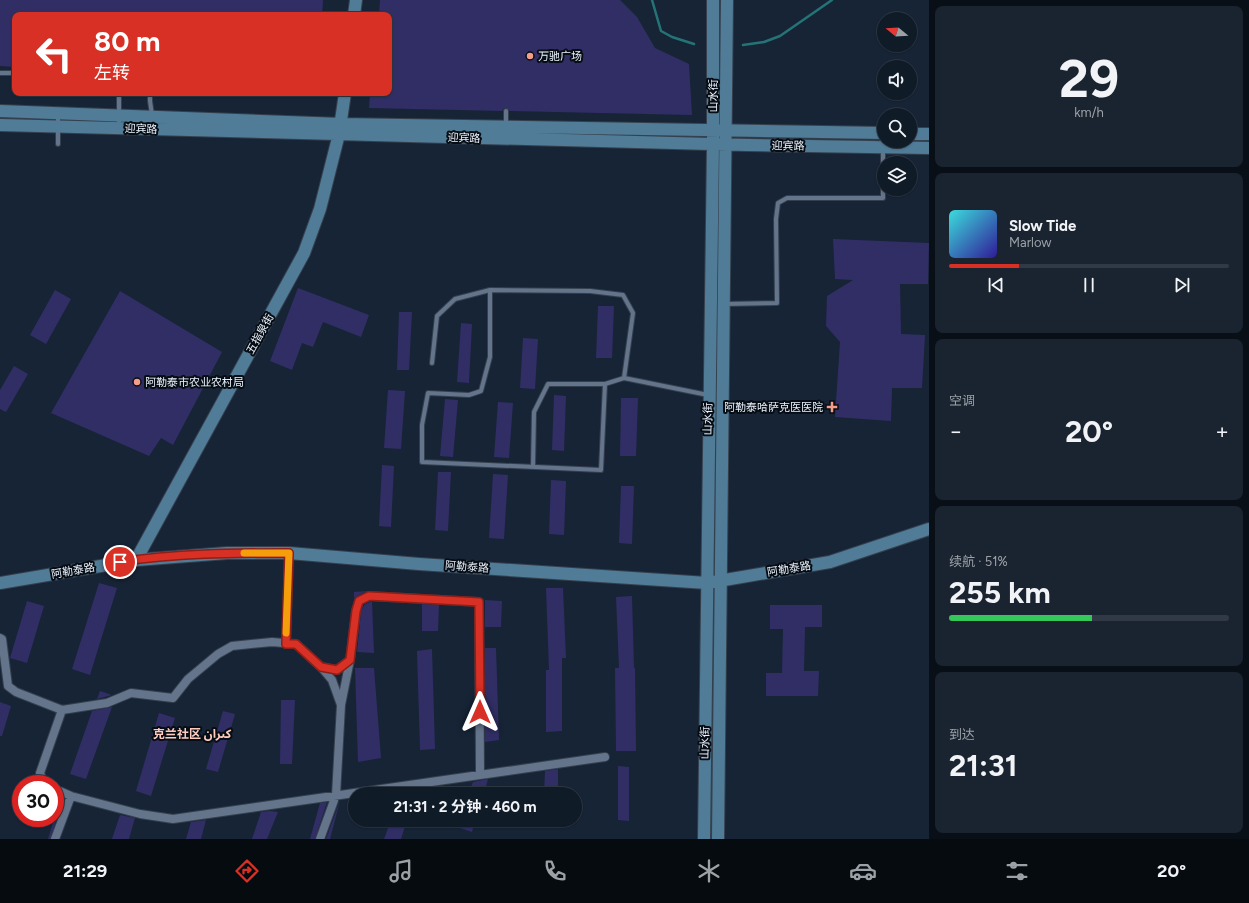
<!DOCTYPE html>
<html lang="zh">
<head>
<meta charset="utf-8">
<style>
  :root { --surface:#101b28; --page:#192430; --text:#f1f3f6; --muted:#9ca1a8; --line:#303945; --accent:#d93025 }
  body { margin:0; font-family:Figtree,"Noto Sans Arabic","Noto Sans SC",sans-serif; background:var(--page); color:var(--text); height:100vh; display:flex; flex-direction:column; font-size:15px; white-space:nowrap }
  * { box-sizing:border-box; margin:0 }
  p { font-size:13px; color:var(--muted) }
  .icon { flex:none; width:22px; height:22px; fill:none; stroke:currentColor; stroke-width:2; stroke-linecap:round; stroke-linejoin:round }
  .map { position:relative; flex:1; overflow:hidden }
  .panel { display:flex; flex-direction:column; gap:6px; padding:6px; background:#090f16; width:320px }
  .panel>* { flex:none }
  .guide { position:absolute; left:12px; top:12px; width:380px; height:84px; border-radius:8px; box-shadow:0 1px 3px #0004,0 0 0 1px var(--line); background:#d93025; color:#fff; overflow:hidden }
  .needle { width:26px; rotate:288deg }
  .buttons { position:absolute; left:877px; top:12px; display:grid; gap:8px }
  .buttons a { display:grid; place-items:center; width:40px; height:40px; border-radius:50%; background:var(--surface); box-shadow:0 1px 3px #0004,0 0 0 1px var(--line); font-size:20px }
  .speed { position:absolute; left:12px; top:775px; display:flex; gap:8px; font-size:20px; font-weight:700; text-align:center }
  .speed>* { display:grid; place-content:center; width:52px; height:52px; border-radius:50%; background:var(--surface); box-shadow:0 1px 3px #0004,0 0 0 1px var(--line); line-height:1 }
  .speed .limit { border:6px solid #d22; background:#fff; color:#111 }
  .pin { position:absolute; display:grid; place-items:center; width:34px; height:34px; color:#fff; margin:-17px; border:2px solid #fff; border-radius:50%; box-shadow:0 1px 4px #0007 }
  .me { position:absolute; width:44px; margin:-22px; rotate:0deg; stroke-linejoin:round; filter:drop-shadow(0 0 3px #0008) }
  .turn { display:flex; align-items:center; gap:14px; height:84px; padding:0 16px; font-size:18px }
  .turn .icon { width:52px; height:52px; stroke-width:2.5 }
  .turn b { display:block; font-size:28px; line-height:34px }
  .big { font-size:30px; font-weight:700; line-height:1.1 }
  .panel .tile { flex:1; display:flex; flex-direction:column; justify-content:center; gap:6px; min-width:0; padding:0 14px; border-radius:8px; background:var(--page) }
  .panel .dial { align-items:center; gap:0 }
  .dial b { font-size:52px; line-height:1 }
  .song { display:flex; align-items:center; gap:12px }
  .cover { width:48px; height:48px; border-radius:6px; background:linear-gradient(135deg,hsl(180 70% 55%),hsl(250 70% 35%)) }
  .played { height:4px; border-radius:2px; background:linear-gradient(90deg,var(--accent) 25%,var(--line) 25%) }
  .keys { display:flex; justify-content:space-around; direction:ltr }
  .heat { display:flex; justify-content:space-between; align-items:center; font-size:22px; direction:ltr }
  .charge { height:6px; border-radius:3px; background:linear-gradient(90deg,#34c759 51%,var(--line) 0) }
  .trip { position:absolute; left:348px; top:787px; width:234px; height:40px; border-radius:20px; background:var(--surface); box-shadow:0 1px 3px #0004,0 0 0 1px var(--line); font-weight:700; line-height:40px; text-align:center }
  .tabs { display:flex; height:64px; justify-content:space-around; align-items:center; background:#060b10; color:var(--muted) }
  .tabs .icon { width:28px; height:28px }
  .tabs .active { color:var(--accent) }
  .tabs b { font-size:18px; color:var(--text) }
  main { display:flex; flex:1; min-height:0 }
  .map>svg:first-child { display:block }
</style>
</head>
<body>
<main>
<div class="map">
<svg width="929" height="839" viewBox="0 0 929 839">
  <rect width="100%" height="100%" fill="#162436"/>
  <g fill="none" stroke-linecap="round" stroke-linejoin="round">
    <!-- stream -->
    <path stroke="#247477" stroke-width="2.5" d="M652 0 661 31 672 37 694 44
      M743 45 764 42 780 36 832 0"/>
  </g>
  <!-- building -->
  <path fill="#312e65" d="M0 0H323L322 15H15V67L0 66Z
    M380 0H620L637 17 655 48 689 64 692 115 510 111 506 108H504L502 111 369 108 370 93H389V15H379Z
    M833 239 929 243 928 284H900L901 334 925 335 922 388H892L891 421 835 417 840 342 826 326 827 296 853 280 835 279Z
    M298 288 369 315 361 337 323 322 313 347 302 343 292 370 270 361Z
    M55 290 71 299 46 344 30 335Z
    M120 291 222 352 173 445 161 438 149 456 51 413Z
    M598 306H614L612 358H596Z
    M399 312H412L409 370H397Z
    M461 323 472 324 469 383 457 382Z
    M523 338 538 339 535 389 520 388Z
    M14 366 28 374 6 412 0 409V390Z
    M388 390 405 391 401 449 384 448Z
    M554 395 566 396 564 451 552 450Z
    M621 398H638L636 456H620Z
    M445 399 458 400 453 457 440 456Z
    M498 402 513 403 509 458 494 457Z
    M382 465 394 466 391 527 379 526Z
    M438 472H451L448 531 435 530Z
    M493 474 508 475 504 539 489 538Z
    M551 480 566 481 564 535 549 534Z
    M621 486H634L632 544 619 543Z
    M99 583 117 588 90 675 72 669Z
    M546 588H563L566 658H562V731L546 732V670H549Z
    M367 591 357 596 354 598V592Z
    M632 596 634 668H635L636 751H616L615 668H619L616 597Z
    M485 600 502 601 501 627H485Z
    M27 601 44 606 27 663 10 658Z
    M370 602H372L374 653 357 652 361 612 364 605Z
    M422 604 439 605 438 631H422Z
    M770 605H822V627H805L804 671H819L818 696H766V673H782L783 629H770Z
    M485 648H496L499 740 485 742Z
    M432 649 435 749 420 750 417 651Z
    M355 668H374L381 758 358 762Z
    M100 691 112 695 97 699Z
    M281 700H295L292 764H280Z
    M0 702 11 706 2 736H0Z
    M112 707 86 779 70 774 92 711Z
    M223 711 235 714 218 772 206 769Z
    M159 713 175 718 151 796 136 791Z
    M618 766 629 767V821L618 820Z
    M558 769V794H544L545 771Z
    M488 779 484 794H468L473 782Z
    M415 790 424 793 423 794H400L401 792Z
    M60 799 63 801 50 839H48Z
    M340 801 330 839H326Z
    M327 802 315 839H310L320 803Z
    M270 811 278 812 267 839H252L261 812Z
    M120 815 135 818 129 839H112Z
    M206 820 201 839H186L191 822Z
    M391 820H407L401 839H384Z
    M460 820H475L472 832 457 827Z"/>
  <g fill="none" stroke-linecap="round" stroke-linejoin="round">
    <defs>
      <path id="lane" d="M0 73H15
        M150 93V101L152 115
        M506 125V111
        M119 128V93
        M58 144V114
        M490 290V357L481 391 469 395 428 393 422 425V462L601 470 605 384 624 378 708 395
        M724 304 777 303 776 219 778 203 787 198H883V148L881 134
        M432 363 437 316 455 299 490 290 590 291 623 295 633 313 624 378
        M533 467 534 412 548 384H605"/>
      <path id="street" d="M0 638 2 639 8 686 16 692 62 710
        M286 644 289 553
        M321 667 337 670 350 660
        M341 705 350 660 356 611 359 601 369 596 479 602 480 774
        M44 784 40 773 62 710 107 703 131 693 173 698 188 679 218 654 232 646 272 642 296 644 321 667 332 680 341 705 336 795 320 839
        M55 789 71 796
        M55 839 71 796 140 814 173 819 605 757"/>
      <path id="secondary" d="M354 15 356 0
        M0 111 341 124 884 133
        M0 125 747 145 929 148
        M910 134H929
        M136 560 304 253 320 209 339 134 345 93
        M0 583 136 560 227 553H289L419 564 707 583 830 562 929 529
        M704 839 713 144V0
        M718 839 727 0"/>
    </defs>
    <!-- lane casing -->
    <use href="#lane" stroke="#35404e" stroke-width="6"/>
    <!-- street casing -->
    <use href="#street" stroke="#35404e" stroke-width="10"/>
    <!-- secondary casing -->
    <use href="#secondary" stroke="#35404e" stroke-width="14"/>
    <!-- lane -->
    <use href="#lane" stroke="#64748a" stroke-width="4"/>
    <!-- street -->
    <use href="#street" stroke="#64748a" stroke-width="8"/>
    <!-- secondary -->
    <use href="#secondary" stroke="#507c97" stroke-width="12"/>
  </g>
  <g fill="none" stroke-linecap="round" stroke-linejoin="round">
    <defs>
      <path id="route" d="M120 562C175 553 233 553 289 553L286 644H296L321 667 337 670 350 660 356 611 359 601 369 596 479 602 480 712"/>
    </defs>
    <!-- route casing -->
    <use href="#route" stroke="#8d1f18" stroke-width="10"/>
    <!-- route -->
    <use href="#route" stroke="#d93025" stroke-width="7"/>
    <!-- slow -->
    <path stroke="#f59e0b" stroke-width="7" d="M244 553H289L286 633"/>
  </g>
  <!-- markers -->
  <g fill="#f49e89" stroke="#070d15" stroke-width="1.5">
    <circle cx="530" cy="56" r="4"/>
    <circle cx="137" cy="382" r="4"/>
    <path d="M830 401h4v4h4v4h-4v4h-4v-4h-4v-4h4z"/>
  </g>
  <g text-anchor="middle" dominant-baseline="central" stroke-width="4" stroke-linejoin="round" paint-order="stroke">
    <!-- poi labels -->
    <g font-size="11" fill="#ebf3fd" stroke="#070d15" text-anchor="start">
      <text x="538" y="56">万驰广场</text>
      <text x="145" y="382">阿勒泰市农业农村局</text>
      <text x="823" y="407" text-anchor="end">阿勒泰哈萨克医医院</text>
    </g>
    <!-- street labels -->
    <g font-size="11" fill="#ebf3fd" stroke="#070d15">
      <text transform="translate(713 96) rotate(-90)">山水街</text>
      <text transform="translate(141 129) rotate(2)">迎宾路</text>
      <text transform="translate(464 138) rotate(2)">迎宾路</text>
      <text transform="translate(788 146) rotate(1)">迎宾路</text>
      <text transform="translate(260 334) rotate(-61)">五指泉街</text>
      <text transform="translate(708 419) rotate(-89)">山水街</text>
      <text transform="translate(467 567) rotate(4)">阿勒泰路</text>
      <text transform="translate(789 569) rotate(-9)">阿勒泰路</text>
      <text transform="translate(73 571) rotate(-10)">阿勒泰路</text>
      <text transform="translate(705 743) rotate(-89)">山水街</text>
    </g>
    <!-- neighbourhood labels -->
    <g font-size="12" font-weight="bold" fill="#feccbf" stroke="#070d15">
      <text x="192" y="734">克兰社区 كىران</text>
    </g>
  </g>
</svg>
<div class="buttons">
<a><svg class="needle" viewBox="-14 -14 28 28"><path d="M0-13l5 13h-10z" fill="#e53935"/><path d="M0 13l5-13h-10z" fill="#9ca1a8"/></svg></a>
<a><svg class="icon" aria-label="sound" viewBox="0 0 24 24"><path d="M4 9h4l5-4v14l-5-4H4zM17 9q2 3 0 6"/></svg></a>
<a><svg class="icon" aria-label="search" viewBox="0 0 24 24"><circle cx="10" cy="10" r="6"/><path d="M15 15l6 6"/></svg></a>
<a><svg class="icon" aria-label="layers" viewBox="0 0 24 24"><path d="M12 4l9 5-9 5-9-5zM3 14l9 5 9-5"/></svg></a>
</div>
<div class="speed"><div class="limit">30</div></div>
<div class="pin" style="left:120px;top:562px;background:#d93025"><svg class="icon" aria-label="arrive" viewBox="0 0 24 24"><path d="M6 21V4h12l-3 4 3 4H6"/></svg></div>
<svg class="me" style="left:480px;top:712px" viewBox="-20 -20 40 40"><path d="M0-17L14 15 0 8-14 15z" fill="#d93025" stroke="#fff" stroke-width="4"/></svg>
<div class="trip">21:31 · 2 分钟 · 460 m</div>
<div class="guide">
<div class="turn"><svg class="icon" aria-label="left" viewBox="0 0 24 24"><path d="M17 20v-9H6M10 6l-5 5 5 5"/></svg><div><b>80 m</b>左转</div></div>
</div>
</div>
<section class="panel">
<div class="tile dial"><b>29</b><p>km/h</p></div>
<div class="tile">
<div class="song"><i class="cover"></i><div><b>Slow Tide</b><p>Marlow</p></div></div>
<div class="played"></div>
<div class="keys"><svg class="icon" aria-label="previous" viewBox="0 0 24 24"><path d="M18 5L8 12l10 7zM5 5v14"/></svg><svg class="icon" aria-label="pause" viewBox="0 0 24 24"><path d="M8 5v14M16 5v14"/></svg><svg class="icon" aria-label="next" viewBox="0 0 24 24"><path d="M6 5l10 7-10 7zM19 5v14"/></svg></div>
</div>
<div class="tile"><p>空调</p>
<div class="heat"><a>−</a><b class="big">20°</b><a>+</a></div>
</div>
<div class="tile"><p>续航 · 51%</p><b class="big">255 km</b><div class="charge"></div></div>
<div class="tile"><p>到达</p><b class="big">21:31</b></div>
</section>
</main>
<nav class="tabs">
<b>21:29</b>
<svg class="icon active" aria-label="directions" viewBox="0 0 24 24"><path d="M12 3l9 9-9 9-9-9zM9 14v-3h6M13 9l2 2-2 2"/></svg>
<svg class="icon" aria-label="music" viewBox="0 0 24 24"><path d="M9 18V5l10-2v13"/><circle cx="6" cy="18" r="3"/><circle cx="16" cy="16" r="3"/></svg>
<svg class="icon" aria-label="phone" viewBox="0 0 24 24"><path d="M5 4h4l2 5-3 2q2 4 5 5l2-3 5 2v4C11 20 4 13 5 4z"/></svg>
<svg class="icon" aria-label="climate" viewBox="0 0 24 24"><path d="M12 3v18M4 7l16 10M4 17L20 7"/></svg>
<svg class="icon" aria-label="car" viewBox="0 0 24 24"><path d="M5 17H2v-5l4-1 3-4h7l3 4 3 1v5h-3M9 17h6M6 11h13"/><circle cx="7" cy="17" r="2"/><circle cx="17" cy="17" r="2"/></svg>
<svg class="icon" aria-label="filters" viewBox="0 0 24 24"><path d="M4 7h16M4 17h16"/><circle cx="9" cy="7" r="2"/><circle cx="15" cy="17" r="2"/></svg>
<b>20°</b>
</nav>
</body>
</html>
